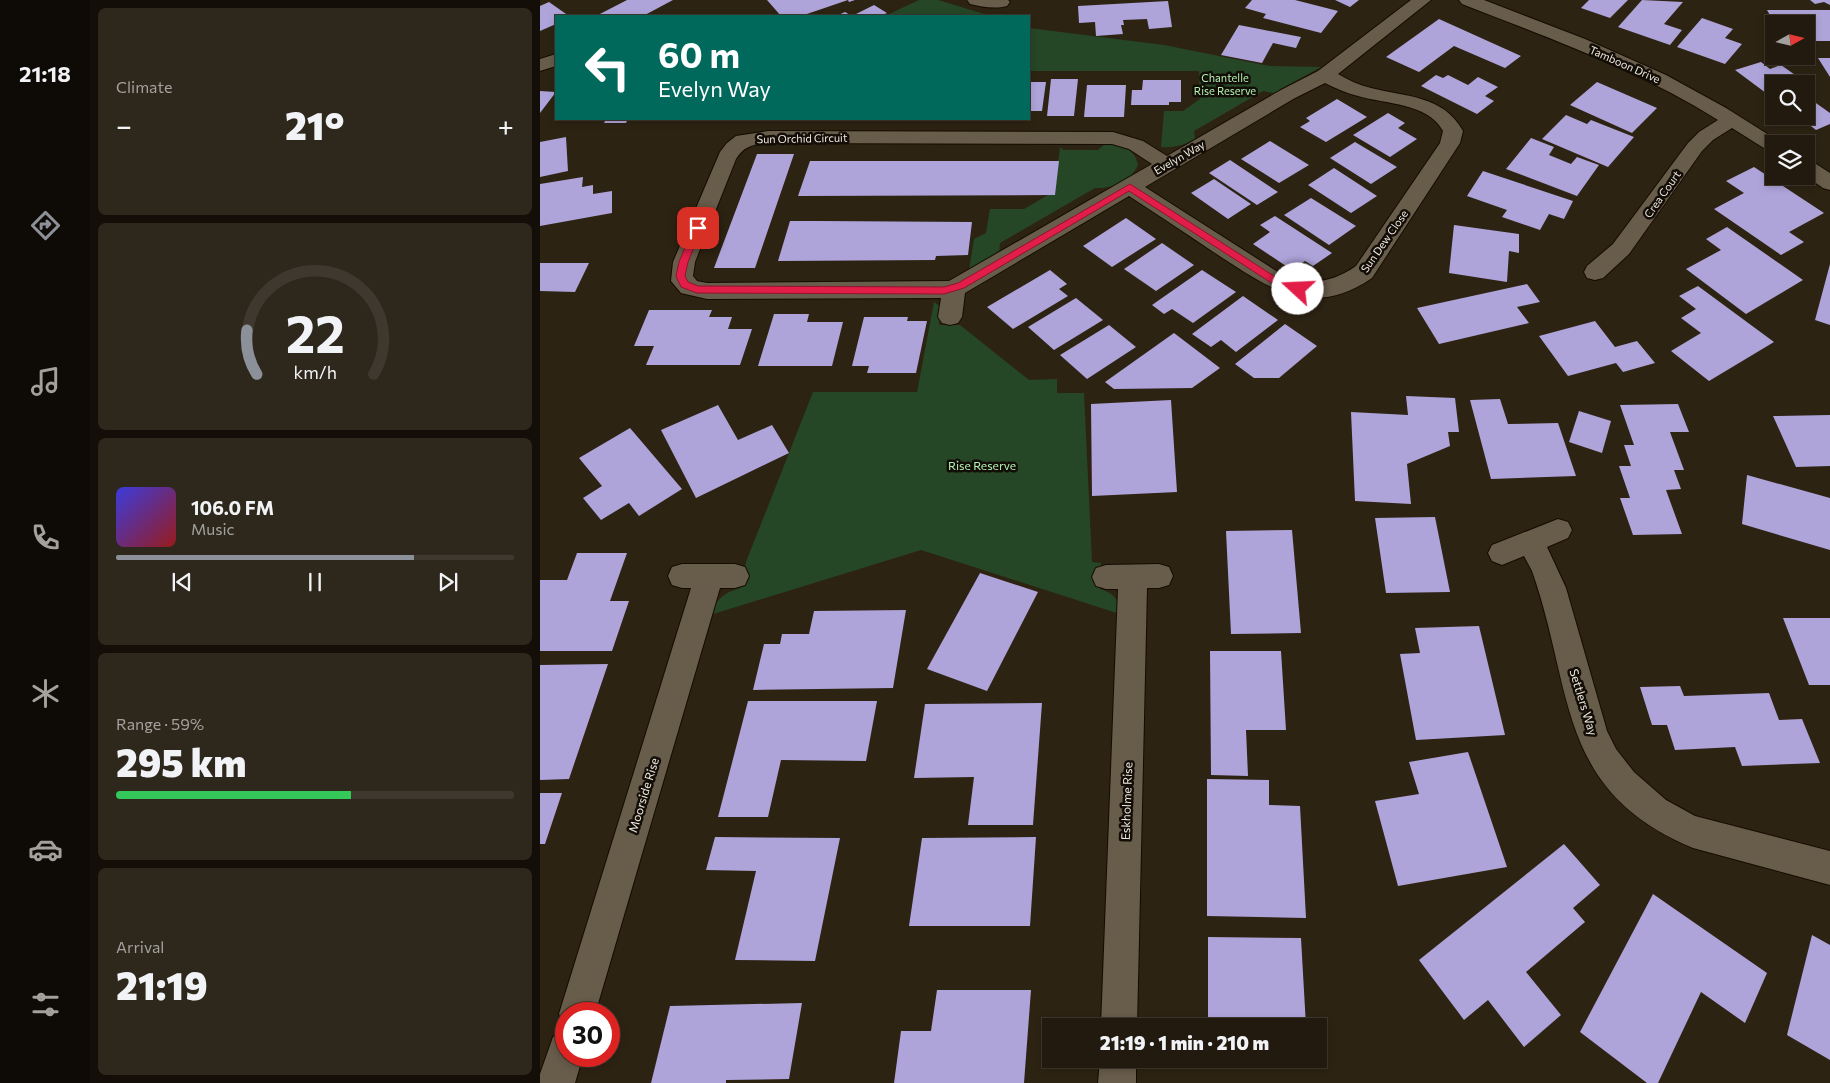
<!DOCTYPE html>
<html lang="en">
<head>
<meta charset="utf-8">
<style>
  :root { --surface:#221a0e; --page:#2e271c; --text:#f1f3f6; --muted:#a2a19e; --line:#3f382e; --accent:#8c9099 }
  body { margin:0; font-family:Commissioner,sans-serif; background:var(--page); color:var(--text); height:100vh; display:flex; flex-direction:column; font-size:19px; white-space:nowrap }
  * { box-sizing:border-box; margin:0 }
  p { font-size:16px; color:var(--muted) }
  .icon { flex:none; width:28px; height:28px; fill:none; stroke:currentColor; stroke-width:2; stroke-linecap:round; stroke-linejoin:round }
  .map { position:relative; flex:1; overflow:hidden }
  .sheet { display:flex; flex-direction:column; gap:8px; padding:8px; background:#130e08; width:450px }
  .sheet>* { flex:none }
  .guide { position:absolute; left:15px; top:15px; width:475px; height:105px; border-radius:0px; box-shadow:0 2px 8px #0003,0 0 0 1px var(--line); background:#00695c; color:#fff; overflow:hidden }
  .needle { width:32px; rotate:82deg }
  .fabs { position:absolute; left:1225px; top:15px; display:grid; gap:10px }
  .fabs a { display:grid; place-items:center; width:50px; height:50px; border-radius:0px; background:var(--surface); box-shadow:0 2px 8px #0003,0 0 0 1px var(--line); font-size:25px }
  .speed { position:absolute; left:15px; top:1002px; display:flex; gap:10px; font-size:25px; font-weight:700; text-align:center }
  .speed>* { display:grid; place-content:center; width:65px; height:65px; border-radius:50%; background:var(--surface); box-shadow:0 2px 8px #0003,0 0 0 1px var(--line); line-height:1 }
  .speed .limit { border:8px solid #d22; background:#fff; color:#111 }
  .pin { position:absolute; display:grid; place-items:center; width:42px; height:42px; color:#fff; margin:-21px; border-radius:10px; box-shadow:0 2px 8px #0006 }
  .me { position:absolute; width:55px; margin:-28px; rotate:290deg; stroke-linejoin:round; filter:drop-shadow(0 0 4px #0008) }
  .turn { display:flex; align-items:center; gap:18px; height:105px; padding:0 20px; font-size:22px }
  .turn .icon { width:65px; height:65px; stroke-width:2.5 }
  .turn b { display:block; font-size:35px; line-height:42px }
  .big { font-size:38px; font-weight:800; line-height:1.1 }
  .sheet .widget { flex:1; display:flex; flex-direction:column; justify-content:center; gap:8px; min-width:0; padding:0 18px; border-radius:8px; background:var(--page) }
  .sheet .dial { align-items:center; gap:0 }
  .dial svg { height:130px; overflow:visible; fill:none; stroke:var(--line); stroke-width:7; stroke-linecap:round; text-anchor:middle }
  .dial text { fill:var(--text); stroke:none }
  .song { display:flex; align-items:center; gap:15px }
  .cover { width:60px; height:60px; border-radius:8px; background:linear-gradient(135deg,hsl(240 70% 55%),hsl(0 70% 35%)) }
  .played { height:5px; border-radius:2px; background:linear-gradient(90deg,var(--accent) 75%,var(--line) 75%) }
  .keys { display:flex; justify-content:space-around; direction:ltr }
  .heat { display:flex; justify-content:space-between; align-items:center; font-size:28px; direction:ltr }
  .charge { height:8px; border-radius:4px; background:linear-gradient(90deg,#34c759 59%,var(--line) 0) }
  .trip { position:absolute; left:502px; top:1018px; width:285px; height:50px; border-radius:0px; background:var(--surface); box-shadow:0 2px 8px #0003,0 0 0 1px var(--line); font-weight:800; line-height:50px; text-align:center }
  main { display:flex; flex:1; min-height:0 }
  .tab-bar { display:flex; flex-direction:column; width:90px; justify-content:space-around; align-items:center; background:#0e0a06; color:var(--muted) }
  .tab-bar .icon { width:35px; height:35px }
  .tab-bar .on { color:var(--accent) }
  .tab-bar b { font-size:22px; color:var(--text) }
  .map>svg:first-child { display:block }
</style>
</head>
<body>
<main>
<nav class="tab-bar">
<b>21:18</b>
<svg class="icon on" aria-label="directions" viewBox="0 0 24 24"><path d="M12 3l9 9-9 9-9-9zM9 14v-3h6M13 9l2 2-2 2"/></svg>
<svg class="icon" aria-label="music" viewBox="0 0 24 24"><path d="M9 18V5l10-2v13"/><circle cx="6" cy="18" r="3"/><circle cx="16" cy="16" r="3"/></svg>
<svg class="icon" aria-label="phone" viewBox="0 0 24 24"><path d="M5 4h4l2 5-3 2q2 4 5 5l2-3 5 2v4C11 20 4 13 5 4z"/></svg>
<svg class="icon" aria-label="climate" viewBox="0 0 24 24"><path d="M12 3v18M4 7l16 10M4 17L20 7"/></svg>
<svg class="icon" aria-label="car" viewBox="0 0 24 24"><path d="M5 17H2v-5l4-1 3-4h7l3 4 3 1v5h-3M9 17h6M6 11h13"/><circle cx="7" cy="17" r="2"/><circle cx="17" cy="17" r="2"/></svg>
<svg class="icon" aria-label="filters" viewBox="0 0 24 24"><path d="M4 7h16M4 17h16"/><circle cx="9" cy="7" r="2"/><circle cx="15" cy="17" r="2"/></svg>
</nav>
<section class="sheet">
<div class="widget"><p>Climate</p>
<div class="heat"><a>−</a><b class="big">21°</b><a>+</a></div>
</div>
<div class="widget dial"><svg viewBox="0 0 100 80">
<path d="M14 69A42 42 0 1 1 86 69"/>
<path d="M14 69A42 42 0 0 1 8 42" stroke="#8c9099"/>
<text x="50" y="56" font-size="32" font-weight="700">22</text>
<text x="50" y="72" font-size="11">km/h</text>
</svg></div>
<div class="widget">
<div class="song"><i class="cover"></i><div><b>106.0 FM</b><p>Music</p></div></div>
<div class="played"></div>
<div class="keys"><svg class="icon" aria-label="previous" viewBox="0 0 24 24"><path d="M18 5L8 12l10 7zM5 5v14"/></svg><svg class="icon" aria-label="pause" viewBox="0 0 24 24"><path d="M8 5v14M16 5v14"/></svg><svg class="icon" aria-label="next" viewBox="0 0 24 24"><path d="M6 5l10 7-10 7zM19 5v14"/></svg></div>
</div>
<div class="widget"><p>Range · 59%</p><b class="big">295 km</b><div class="charge"></div></div>
<div class="widget"><p>Arrival</p><b class="big">21:19</b></div>
</section>
<div class="map">
<svg width="1290" height="1083" viewBox="0 0 1290 1083">
  <rect width="100%" height="100%" fill="#2d2313"/>
  <!-- green -->
  <path fill="#254726" d="M379 0H398L451 16H345Z
    M489 28 624 45 729 66 781 67 734 93 723 91 654 131 655 139C644 145 634 148 621 147L624 111H643L660 99 659 71H489Z
    M565 144C580 145 595 148 598 165 590 182 572 189 555 188L460 243 459 253 429 270 434 239 446 233 450 209H484L515 191 520 147 523 150H558Z
    M394 302 401 307 399 325H420L489 380 517 379V393H544L552 562 561 563 560 589C573 593 580 599 580 614L381 550 170 615C178 598 182 594 200 588L206 562 273 392H377Z"/>
  <!-- building -->
  <path fill="#aea4da" d="M87 0H133L103 16H56Z
    M227 0H315L309 2 308 0 261 16H241Z
    M712 0H755L798 11 781 33 723 18 726 14 705 8Z
    M795 0H819L810 7Z
    M1049 0H1088L1070 18 1041 8Z
    M1102 0 1143 2 1124 24 1142 30 1130 45 1078 27Z
    M1270 0H1290V5L1284 2 1275 4Z
    M628 1 632 27 609 29 607 19 583 20 584 25H581L583 34 556 36 555 22 539 23 538 6Z
    M9 2 29 16H16V24L0 31V6Z
    M334 5 347 13 340 16H296L305 12 312 16Z
    M1227 10H1290V41H1266V24H1235Z
    M1162 18 1193 29 1185 38 1202 44 1185 64 1137 47Z
    M899 19 981 56 965 68 914 46 879 72 846 57Z
    M699 25 761 37 756 48 733 43 722 63 681 55Z
    M1278 58H1290V77Z
    M1221 62 1230 69 1241 65 1275 89 1266 92V84H1234V99L1195 70Z
    M896 75 903 78 908 75 928 85 938 77 958 87 945 96 954 101 937 114 881 86Z
    M511 79H538L534 116H507Z
    M603 80H641V102H629V105H591L592 90H602Z
    M489 82H506L502 111H489Z
    M1057 82 1117 108 1092 133 1030 105Z
    M547 85H586L584 117H544Z
    M0 91 16 92 0 113Z
    M1266 96 1290 113V124L1276 130 1258 116H1266Z
    M797 99 827 117 786 142 760 127 770 121 766 118Z
    M848 113 865 123 858 128 877 139 850 157 813 135Z
    M1026 115 1047 124 1051 120 1094 137 1068 167 1002 139Z
    M66 119H88L86 123H64Z
    M26 137 28 171 0 177V142Z
    M991 138 1014 147 1009 155 1031 164 1037 157 1059 165 1037 196 966 169Z
    M730 141 769 165 739 183 701 159Z
    M815 142 857 167 831 184 790 158Z
    M217 154H254L215 268H174Z
    M690 160 738 192 717 205 669 173Z
    M270 161H519L515 195 258 196Z
    M1214 167 1284 213 1249 232 1264 242 1241 255 1174 209 1204 193 1186 181Z
    M794 168 837 196 811 213 768 185Z
    M943 171 1033 201 1024 219 1009 214 1000 230 962 217 967 210 927 196Z
    M43 177 42 187 53 185V194L72 191V213L0 226V184Z
    M674 179 711 204 688 219 651 193Z
    M771 198 816 226 789 245 744 215Z
    M735 216 792 253 773 266 765 261 752 270 713 244 730 232 720 225Z
    M586 218 616 239 572 267 543 246Z
    M250 221H280L432 222 428 255 396 256 395 260 238 261Z
    M914 225 979 234V253L969 251 967 282 909 273Z
    M1187 227 1263 280 1206 314 1146 269 1181 250 1166 239Z
    M622 243 654 265 616 291 584 269Z
    M0 263H49L35 292 0 291Z
    M1290 264V325L1275 320Z
    M510 270 527 284 519 289 528 296 473 329 447 307Z
    M662 270 696 292 653 323 632 309 624 314 612 305Z
    M987 284 1000 302 977 307 989 323 899 344 877 308Z
    M1158 286 1234 342 1169 381 1131 351 1161 333 1141 318 1156 309 1139 296Z
    M703 296 738 320 696 352 681 340 671 347 652 334Z
    M536 298 563 320 514 350 488 327Z
    M109 310H172L169 317H192L188 329H212L200 365H106L114 346H94Z
    M234 314H269L267 322H303L292 366H218Z
    M324 317H368L367 321H387L376 373H327L329 366H312Z
    M1055 321 1075 347 1097 341 1115 363 1083 372 1076 363 1028 376 999 336Z
    M745 324 777 346 739 378H714L695 364Z
    M569 325 596 347 547 379 520 355Z
    M634 333 680 368 652 388 574 389 565 382Z
    M866 396 915 398 919 432H908L910 446 867 464 871 504 815 501 811 412 868 415Z
    M960 399 968 424 1018 423 1036 476 951 479 930 400Z
    M631 400 637 492 552 496 551 404Z
    M1138 404 1149 432H1130L1144 470H1134L1141 489 1126 490 1142 534 1093 535 1080 498H1090L1079 466H1091L1084 445H1094L1080 405Z
    M178 405 198 440 232 425 249 453 156 498 121 430Z
    M1039 411 1071 421 1062 453 1029 442Z
    M1290 415V466L1256 467 1233 416Z
    M90 428 142 489 99 516 89 503 61 520 43 498 62 486 39 458Z
    M1207 475 1290 498V550L1202 524Z
    M895 517 910 592 846 593 835 518Z
    M752 530 761 633 691 634 686 531Z
    M37 553H87L70 601H89L72 651H0V580H27Z
    M440 573 498 592 447 691 387 669Z
    M366 610 353 688 213 690 224 644H240L242 634H269L274 611Z
    M1243 618H1290V685H1269Z
    M939 626 965 735 876 740 860 654 880 653 875 628Z
    M670 651H741L746 730H706L708 776 671 775Z
    M68 664 29 779 0 780V665Z
    M1140 686 1144 696 1229 693 1239 720 1262 719 1280 763 1202 766 1195 747 1135 750 1127 725H1112L1100 687Z
    M208 701H337L326 761 241 760 228 817H178Z
    M502 703 493 825H428L434 777 374 778 385 704Z
    M928 752 967 867 858 886 835 801 879 794 869 762Z
    M667 779 729 780V805L760 806 766 918 667 916Z
    M0 793H22L5 844H0Z
    M175 837 300 838 275 961 195 960 216 871 166 870Z
    M496 837 490 926H369L382 838Z
    M1024 844 1060 885 1033 908 1045 922 986 972 1021 1015 984 1047 948 1000 924 1020 879 960Z
    M1113 894 1227 973 1205 1023 1161 992 1118 1083H1107L1040 1032Z
    M1272 935 1290 945V1060L1247 1035Z
    M668 937 761 938 766 1026H668Z
    M397 990H491L484 1083H354L361 1031H391Z
    M262 1003 249 1079 186 1080V1083H111L130 1006Z
    M726 1059H767V1061L726 1060Z"/>
  <g fill="none" stroke-linecap="round" stroke-linejoin="round">
    <defs>
      <path id="minor" d="M427 0H468L470 2 467 6C456 9 441 7 430 4Z
        M871 0H891L798 74C808 80 819 85 831 88 866 97 903 95 923 131L920 143 832 278C770 321 726 286 672 251 645 233 617 214 589 196L425 293 422 317 418 323 410 325 402 323 398 317 401 298 167 299 141 293 131 281 133 262 180 152 187 143 196 136 228 131 573 132 603 141 627 156 741 90 778 71ZM785 83C795 88 806 93 818 96 845 104 888 103 903 131L900 143 816 266C790 284 770 285 741 274L605 187 755 98ZM228 143 572 144 589 149 612 164 409 281 167 283 157 281 153 276 155 262 196 159C204 146 214 144 228 143Z
        M919 0H944L1045 39 1126 75 1186 108 1243 144H1234V152L1227 150 1192 128 1173 140 1162 151 1089 254 1063 278 1055 280 1047 278 1044 272 1047 266 1073 244 1148 143 1159 132 1178 120C1098 70 1009 38 922 4Z
        M16 54V66L0 71V59Z
        M1266 161 1273 162 1290 173V190L1283 188 1266 176Z
        M1018 519 1028 522 1032 530 1028 538 1007 547 1026 588 1067 731 1076 749 1094 772 1126 800 1155 816 1290 851V885L1153 848C1015 791 1034 689 992 571L984 556 962 565 952 561 948 553 952 545Z
        M142 564H195L205 567 209 576 205 585 195 588H180L55 1014H26V1028L19 1014 151 588H142L132 585 128 576 132 567Z
        M619 564 629 567 633 576 629 585 619 588H607L597 1026H561L578 589H566L556 586 552 577 556 568 566 565Z
        M26 1032V1056H43L35 1083H0V1074L13 1037Z
        M560 1059H596V1083H558Z"/>
    </defs>
    <!-- minor casing -->
    <use href="#minor" stroke="#150c01" stroke-width="2"/>
    <!-- minor -->
    <use href="#minor" fill="#685c4a" fill-rule="evenodd"/>
  </g>
  <!-- route -->
  <path fill="#e11d48" stroke="#92132f" d="M590 184 737 278 762 287V292L758 293 730 282 589 191 424 288 404 294 157 293 141 287 136 276 139 262 153 228 158 225 162 228 148 262 145 276 148 282 158 286 404 287 418 283Z"/>
  <g text-anchor="middle" dominant-baseline="central" stroke-width="5" stroke-linejoin="round" paint-order="stroke">
    <!-- far-street labels -->
    <g font-size="11" fill="#efe8de" stroke="#120d07">
      <text transform="translate(1085 64) rotate(24)">Tamboon Drive</text>
      <text transform="translate(262 138) rotate(-1)">Sun Orchid Circuit</text>
      <text transform="translate(639 157) rotate(-30)">Evelyn Way</text>
      <text transform="translate(1122 194) rotate(-55)">Crea Court</text>
      <text transform="translate(844 241) rotate(-55)">Sun Dew Close</text>
    </g>
    <!-- far-park labels -->
    <g font-size="11" fill="#b3f2b3" stroke="#120d07">
      <text x="685" y="77">Chantelle<tspan x="685" dy="13">Rise Reserve</tspan></text>
    </g>
    <!-- park labels -->
    <g font-size="12" fill="#b3f2b3" stroke="#120d07">
      <text x="442" y="465">Rise Reserve</text>
    </g>
    <!-- street labels -->
    <g font-size="12" fill="#efe8de" stroke="#120d07">
      <text transform="translate(1044 702) rotate(73)">Settlers Way</text>
      <text transform="translate(103 795) rotate(-73)">Moorside Rise</text>
      <text transform="translate(586 801) rotate(-88)">Eskholme Rise</text>
    </g>
  </g>
</svg>
<div class="fabs">
<a><svg class="needle" viewBox="-14 -14 28 28"><path d="M0-13l5 13h-10z" fill="#e53935"/><path d="M0 13l5-13h-10z" fill="#a2a19e"/></svg></a>
<a><svg class="icon" aria-label="search" viewBox="0 0 24 24"><circle cx="10" cy="10" r="6"/><path d="M15 15l6 6"/></svg></a>
<a><svg class="icon" aria-label="layers" viewBox="0 0 24 24"><path d="M12 4l9 5-9 5-9-5zM3 14l9 5 9-5"/></svg></a>
</div>
<div class="speed"><div class="limit">30</div></div>
<div class="pin" style="left:158px;top:228px;background:#d93025"><svg class="icon" aria-label="arrive" viewBox="0 0 24 24"><path d="M6 21V4h12l-3 4 3 4H6"/></svg></div>
<svg class="me" style="left:758px;top:289px" viewBox="-20 -20 40 40"><circle r="19" fill="#fff"/><path d="M0-13L10 11 0 6-10 11z" fill="#e11d48"/></svg>
<div class="trip">21:19 · 1 min · 210 m</div>
<div class="guide">
<div class="turn"><svg class="icon" aria-label="left" viewBox="0 0 24 24"><path d="M17 20v-9H6M10 6l-5 5 5 5"/></svg><div><b>60 m</b>Evelyn Way</div></div>
</div>
</div>
</main>
</body>
</html>
